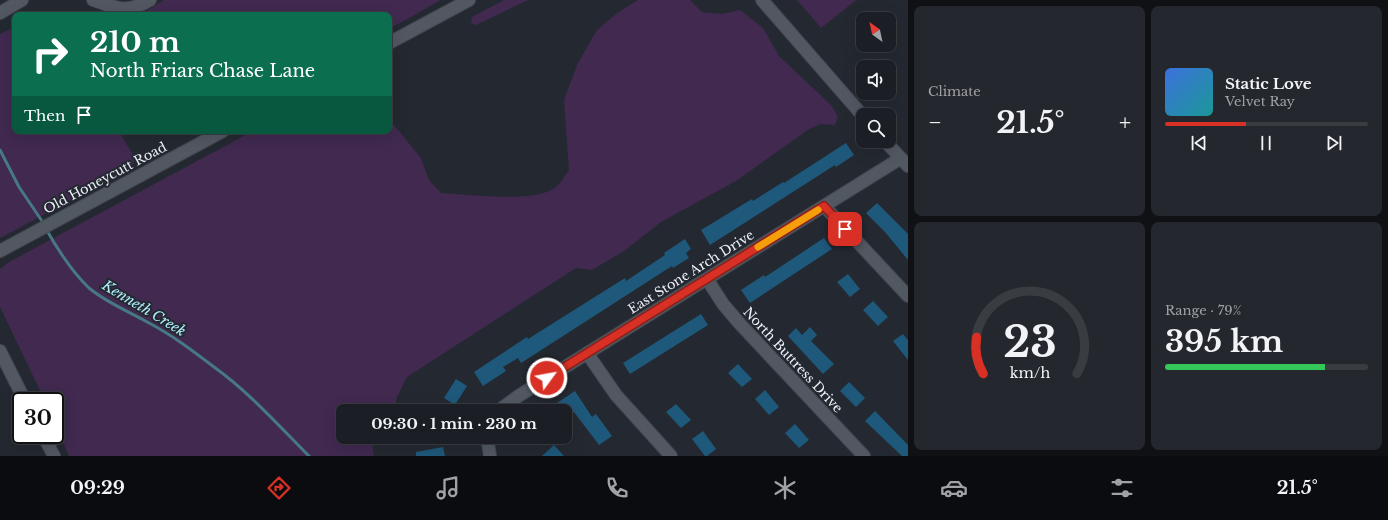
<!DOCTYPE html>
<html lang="en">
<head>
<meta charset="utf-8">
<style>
  :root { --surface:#1b1f25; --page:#24272d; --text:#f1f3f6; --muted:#a0a2a7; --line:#393d42; --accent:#d93025 }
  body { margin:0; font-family:"Libre Baskerville",serif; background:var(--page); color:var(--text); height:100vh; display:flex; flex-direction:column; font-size:15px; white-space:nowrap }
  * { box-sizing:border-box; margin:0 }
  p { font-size:13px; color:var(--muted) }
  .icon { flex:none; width:22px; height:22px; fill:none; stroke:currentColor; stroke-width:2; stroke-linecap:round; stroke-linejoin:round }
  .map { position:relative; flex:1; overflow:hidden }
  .panel { display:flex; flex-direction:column; gap:6px; padding:6px; background:#0f1114; width:480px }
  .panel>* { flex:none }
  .guide { position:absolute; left:12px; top:12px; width:380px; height:122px; border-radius:8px; box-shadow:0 4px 16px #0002,0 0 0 1px var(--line); background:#0b6e4f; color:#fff; overflow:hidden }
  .needle { width:26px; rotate:327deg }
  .fabs { position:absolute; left:856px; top:12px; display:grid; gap:8px }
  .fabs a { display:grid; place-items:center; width:40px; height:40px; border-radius:8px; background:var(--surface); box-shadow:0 4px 16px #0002,0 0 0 1px var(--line); font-size:20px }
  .speed { position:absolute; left:12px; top:392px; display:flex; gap:8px; font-size:20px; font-weight:700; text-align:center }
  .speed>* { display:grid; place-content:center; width:52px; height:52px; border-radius:50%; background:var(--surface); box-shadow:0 4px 16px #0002,0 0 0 1px var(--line); line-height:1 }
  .speed .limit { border:2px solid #111; border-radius:6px; background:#fff; color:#111 }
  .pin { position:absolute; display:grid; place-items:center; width:34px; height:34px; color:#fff; margin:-17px; border-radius:8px; box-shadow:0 2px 6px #0006 }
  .me { position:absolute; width:44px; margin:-22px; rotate:58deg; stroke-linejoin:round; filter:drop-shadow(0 0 3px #0008) }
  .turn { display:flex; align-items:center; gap:14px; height:84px; padding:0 12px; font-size:18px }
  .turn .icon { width:52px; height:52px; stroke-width:2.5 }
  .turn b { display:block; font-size:28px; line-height:34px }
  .then { display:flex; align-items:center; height:38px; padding:0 12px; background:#0003; gap:8px; font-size:15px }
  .big { font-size:30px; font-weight:800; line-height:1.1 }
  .panel .widget { flex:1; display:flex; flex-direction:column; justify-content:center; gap:6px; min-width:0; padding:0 14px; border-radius:8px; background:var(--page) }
  .panel .dial { align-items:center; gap:0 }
  .dial svg { height:104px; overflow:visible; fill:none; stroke:var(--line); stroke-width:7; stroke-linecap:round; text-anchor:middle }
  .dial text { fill:var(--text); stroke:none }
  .song { display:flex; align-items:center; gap:12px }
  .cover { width:48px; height:48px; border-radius:6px; background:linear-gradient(135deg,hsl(220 70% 55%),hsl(180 70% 35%)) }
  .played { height:4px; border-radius:2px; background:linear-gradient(90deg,var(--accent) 40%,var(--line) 40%) }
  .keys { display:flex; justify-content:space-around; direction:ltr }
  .heat { display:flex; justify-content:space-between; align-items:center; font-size:22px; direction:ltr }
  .charge { height:6px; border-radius:3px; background:linear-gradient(90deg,#34c759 79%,var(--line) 0) }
  .panel .tiles { flex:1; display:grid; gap:6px; grid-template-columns:repeat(2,1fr) }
  .trip { position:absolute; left:336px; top:404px; width:236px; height:40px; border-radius:8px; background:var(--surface); box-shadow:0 4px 16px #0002,0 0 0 1px var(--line); font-weight:800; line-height:40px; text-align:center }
  .tabs { display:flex; height:64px; justify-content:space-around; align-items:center; background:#0b0c0f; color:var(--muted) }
  .tabs .icon { width:28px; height:28px }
  .tabs .active { color:var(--accent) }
  .tabs b { font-size:18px; color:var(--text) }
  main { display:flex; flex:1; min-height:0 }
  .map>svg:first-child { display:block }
</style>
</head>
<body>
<main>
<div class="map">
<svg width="908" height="456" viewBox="0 0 908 456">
  <rect width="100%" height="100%" fill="#242931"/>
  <!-- green -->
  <path fill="#412950" d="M164 0H441L389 29V15H140Z
    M504 0H528L476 25 471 23 472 17Z
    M638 0H690L702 12 722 14 740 10 763 28 779 56 831 105 838 117 835 125 821 124 809 129 736 181 661 222 624 251 592 270 576 268 407 377 397 397 395 411H343V437H371L374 456H69L55 424V401H45L0 307V269L9 262 253 131H389V119L421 158 429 180 441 193C468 194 535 204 556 187 561 183 565 175 569 170L564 100 578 63 597 30 616 14Z
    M797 0H856L821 28Z
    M15 27V131H119L135 158 132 168 0 238V34Z"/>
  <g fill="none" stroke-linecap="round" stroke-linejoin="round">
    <!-- stream -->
    <path stroke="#477984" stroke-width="3" d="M0 150 19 187 44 224
      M46 229C58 250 71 271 89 288 107 303 128 311 149 323 172 335 193 351 214 367 249 392 279 426 309 456"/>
  </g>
  <!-- building -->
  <path fill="#1e587a" d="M846 143 854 155 836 167 835 165 710 245 701 230 752 199 753 201 783 182 784 183Z
    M877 203 908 234V260L885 232 866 213Z
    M824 238 832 249 750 303 741 290 764 275 765 277Z
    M685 239 691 249 686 253 689 258 673 268 672 266 521 363 518 358 503 367 506 371 483 386 474 372 527 337 528 339 625 278 626 281 665 255 664 253Z
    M848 274 860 289 850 297 837 282Z
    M873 301 888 317 878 326 863 310Z
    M701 314 708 325 630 374 623 363Z
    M810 327 817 335 811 341 834 364 823 374 788 336 796 328 802 335Z
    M903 334 908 340V360L893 341Z
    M738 364 752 379 742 387 728 373Z
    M456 379 467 386 455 405 444 398Z
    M849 382 865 398 856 407 840 391Z
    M765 390 779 407 769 415 755 399Z
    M575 391 592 417 596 414 612 436 599 445 574 412 565 418V411H557L554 405Z
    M676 404 691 420 681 428 666 412Z
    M875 411 908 445V456H902L865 421Z
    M795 424 809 440 799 448 785 433Z
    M703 431 716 449 707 456H705L692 439Z
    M554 445 564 456H542Z
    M443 447 445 456H416V452Z"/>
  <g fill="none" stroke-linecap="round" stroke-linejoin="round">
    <defs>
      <path id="minor" d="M93 0C116 8 127 14 150 0
        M762 0 863 116
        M0 13 22 0
        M389 43 469 0
        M885 141 908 166
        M824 206 908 296
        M0 251 223 131
        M707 279 723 304 740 324 864 456
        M0 351 25 401
        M587 353 616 395 671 456
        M498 411 520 395 901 158
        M43 435 54 456
        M487 437 490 456"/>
    </defs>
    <!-- minor casing -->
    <use href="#minor" stroke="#43474e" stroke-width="14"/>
    <!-- minor -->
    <use href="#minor" stroke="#525862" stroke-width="12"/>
  </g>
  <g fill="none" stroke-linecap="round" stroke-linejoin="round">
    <defs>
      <path id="route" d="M547 378 824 206 845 229"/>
    </defs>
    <!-- route casing -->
    <use href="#route" stroke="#8d1f18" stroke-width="10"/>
    <!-- route -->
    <use href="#route" stroke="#d93025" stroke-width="7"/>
    <!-- slow -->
    <path stroke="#f59e0b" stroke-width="7" d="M758 247 818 210"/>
  </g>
  <g text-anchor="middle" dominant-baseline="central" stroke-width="4" stroke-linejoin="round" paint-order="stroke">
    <!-- street labels -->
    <g font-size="13" fill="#ecf0f6" stroke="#242931">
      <text transform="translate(105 178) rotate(-28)">Old Honeycutt Road</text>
      <text transform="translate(691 272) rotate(-32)">East Stone Arch Drive</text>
      <text transform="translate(793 360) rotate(47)">North Buttress Drive</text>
    </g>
    <!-- water labels -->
    <g font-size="14" font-style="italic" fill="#afeffd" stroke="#242931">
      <text transform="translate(144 308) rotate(31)">Kenneth Creek</text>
    </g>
  </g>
</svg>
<div class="fabs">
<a><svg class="needle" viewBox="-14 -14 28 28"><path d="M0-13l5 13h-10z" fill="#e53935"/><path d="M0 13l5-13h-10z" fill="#a0a2a7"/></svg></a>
<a><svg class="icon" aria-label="sound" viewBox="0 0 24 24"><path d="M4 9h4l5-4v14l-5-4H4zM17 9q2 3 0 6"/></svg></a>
<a><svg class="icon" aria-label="search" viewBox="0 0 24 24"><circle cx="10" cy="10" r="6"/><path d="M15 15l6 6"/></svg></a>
</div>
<div class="speed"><div class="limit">30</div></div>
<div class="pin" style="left:845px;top:229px;background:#d93025"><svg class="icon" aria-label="arrive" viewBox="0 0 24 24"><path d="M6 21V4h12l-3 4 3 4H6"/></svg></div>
<svg class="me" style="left:547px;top:378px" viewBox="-20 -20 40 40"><circle r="17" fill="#d93025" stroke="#fff" stroke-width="3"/><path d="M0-11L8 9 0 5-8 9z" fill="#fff"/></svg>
<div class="trip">09:30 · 1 min · 230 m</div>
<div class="guide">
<div class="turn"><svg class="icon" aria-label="right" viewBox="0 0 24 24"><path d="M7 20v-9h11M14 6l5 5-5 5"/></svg><div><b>210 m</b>North Friars Chase Lane</div></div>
<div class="then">Then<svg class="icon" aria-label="arrive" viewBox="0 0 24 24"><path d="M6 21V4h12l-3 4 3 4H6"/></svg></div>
</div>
</div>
<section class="panel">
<div class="tiles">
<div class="widget"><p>Climate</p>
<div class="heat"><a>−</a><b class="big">21.5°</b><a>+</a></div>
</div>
<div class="widget">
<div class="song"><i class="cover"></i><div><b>Static Love</b><p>Velvet Ray</p></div></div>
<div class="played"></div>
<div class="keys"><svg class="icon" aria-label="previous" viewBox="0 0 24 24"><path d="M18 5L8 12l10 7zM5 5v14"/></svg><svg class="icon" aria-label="pause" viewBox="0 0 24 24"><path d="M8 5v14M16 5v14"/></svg><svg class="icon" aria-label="next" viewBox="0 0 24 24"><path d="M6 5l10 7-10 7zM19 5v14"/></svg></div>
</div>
<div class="widget dial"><svg viewBox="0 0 100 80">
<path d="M14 69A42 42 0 1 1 86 69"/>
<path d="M14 69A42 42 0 0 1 9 41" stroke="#d93025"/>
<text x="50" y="56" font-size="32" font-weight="700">23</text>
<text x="50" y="72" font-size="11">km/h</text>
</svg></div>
<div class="widget"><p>Range · 79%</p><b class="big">395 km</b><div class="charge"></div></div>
</div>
</section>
</main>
<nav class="tabs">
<b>09:29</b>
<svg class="icon active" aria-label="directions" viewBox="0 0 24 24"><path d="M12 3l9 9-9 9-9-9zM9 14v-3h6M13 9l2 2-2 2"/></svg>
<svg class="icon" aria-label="music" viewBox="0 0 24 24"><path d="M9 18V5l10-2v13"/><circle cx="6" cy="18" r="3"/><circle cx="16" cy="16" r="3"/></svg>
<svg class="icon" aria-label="phone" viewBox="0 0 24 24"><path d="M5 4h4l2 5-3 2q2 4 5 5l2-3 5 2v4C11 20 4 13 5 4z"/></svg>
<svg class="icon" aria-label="climate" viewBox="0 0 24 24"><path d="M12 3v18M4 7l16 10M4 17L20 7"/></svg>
<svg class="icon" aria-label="car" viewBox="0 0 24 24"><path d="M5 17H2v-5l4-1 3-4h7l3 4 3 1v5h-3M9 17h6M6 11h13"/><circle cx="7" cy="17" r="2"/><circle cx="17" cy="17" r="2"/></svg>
<svg class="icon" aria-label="filters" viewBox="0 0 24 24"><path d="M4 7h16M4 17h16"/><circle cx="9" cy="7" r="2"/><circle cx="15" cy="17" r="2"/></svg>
<b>21.5°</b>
</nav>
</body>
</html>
